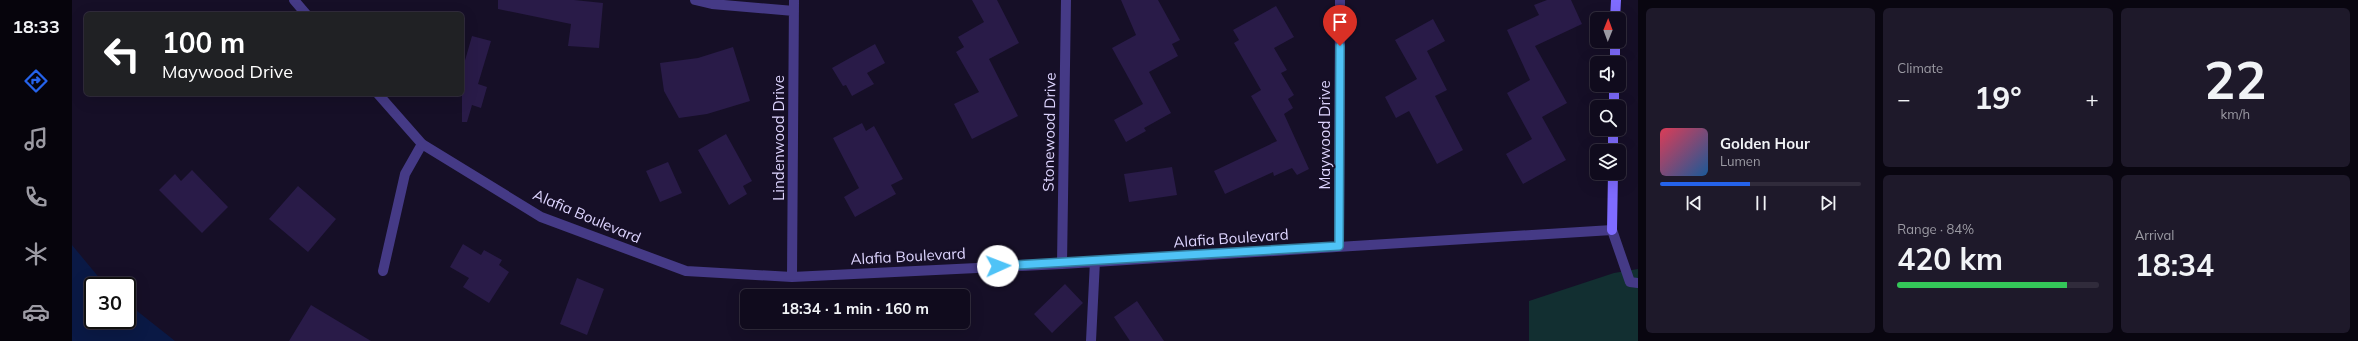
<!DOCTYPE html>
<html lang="en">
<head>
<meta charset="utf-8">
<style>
  :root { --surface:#100b1d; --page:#1e192a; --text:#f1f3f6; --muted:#9c9ba4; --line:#302b3b; --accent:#2563eb }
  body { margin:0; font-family:Mulish,sans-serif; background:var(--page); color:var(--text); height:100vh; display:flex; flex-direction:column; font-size:15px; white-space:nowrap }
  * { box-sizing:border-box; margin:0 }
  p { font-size:13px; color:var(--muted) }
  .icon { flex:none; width:22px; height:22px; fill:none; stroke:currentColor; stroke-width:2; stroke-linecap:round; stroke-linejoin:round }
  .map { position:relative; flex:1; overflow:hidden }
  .side { display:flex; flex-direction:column; gap:8px; padding:8px; background:#090610; width:720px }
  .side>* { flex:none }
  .hud { position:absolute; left:12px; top:12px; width:380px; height:84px; border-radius:6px; box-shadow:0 4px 16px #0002,0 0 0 1px var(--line); background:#202124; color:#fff; overflow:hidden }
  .needle { width:26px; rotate:1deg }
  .controls { position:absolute; left:1518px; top:12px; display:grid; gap:8px }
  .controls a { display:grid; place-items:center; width:36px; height:36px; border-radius:6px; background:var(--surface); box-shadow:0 4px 16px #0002,0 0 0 1px var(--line); font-size:20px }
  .speed { position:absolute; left:12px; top:277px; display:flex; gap:8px; font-size:20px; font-weight:700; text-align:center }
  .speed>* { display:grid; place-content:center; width:52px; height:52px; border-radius:50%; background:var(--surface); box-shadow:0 4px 16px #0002,0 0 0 1px var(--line); line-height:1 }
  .speed .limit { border:2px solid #111; border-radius:6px; background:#fff; color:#111 }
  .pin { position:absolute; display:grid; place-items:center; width:34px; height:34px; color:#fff; margin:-41px -17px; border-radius:50% 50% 50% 0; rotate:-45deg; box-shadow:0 0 4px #0007 }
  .pin .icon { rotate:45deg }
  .me { position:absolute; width:44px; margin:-22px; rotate:88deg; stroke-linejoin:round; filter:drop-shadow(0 0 3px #0008) }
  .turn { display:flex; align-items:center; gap:14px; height:84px; padding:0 12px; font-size:18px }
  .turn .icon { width:52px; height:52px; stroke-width:2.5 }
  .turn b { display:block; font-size:28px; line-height:34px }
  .big { font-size:30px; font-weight:700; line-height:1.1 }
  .side .tile { flex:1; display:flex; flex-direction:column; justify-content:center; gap:6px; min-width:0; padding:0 14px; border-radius:6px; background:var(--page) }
  .side .dial { align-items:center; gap:0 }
  .dial b { font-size:52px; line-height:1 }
  .song { display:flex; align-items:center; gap:12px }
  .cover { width:48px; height:48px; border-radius:6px; background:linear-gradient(135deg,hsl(350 70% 55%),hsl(210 70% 35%)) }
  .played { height:4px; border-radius:2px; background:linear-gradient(90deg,var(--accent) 45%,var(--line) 45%) }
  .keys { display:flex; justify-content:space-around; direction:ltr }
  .heat { display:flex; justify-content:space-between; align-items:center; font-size:22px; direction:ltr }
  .charge { height:6px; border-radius:3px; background:linear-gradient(90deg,#34c759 84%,var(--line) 0) }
  .side .tiles { flex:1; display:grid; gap:8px; grid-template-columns:repeat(3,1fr) }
  .tile:first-child { grid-row:span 2 }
  .trip { position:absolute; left:668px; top:289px; width:230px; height:40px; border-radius:6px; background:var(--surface); box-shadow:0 4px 16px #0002,0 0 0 1px var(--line); font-weight:700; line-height:40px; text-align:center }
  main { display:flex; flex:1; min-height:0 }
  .tab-bar { display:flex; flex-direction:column; width:72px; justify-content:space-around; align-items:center; background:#06040c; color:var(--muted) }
  .tab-bar .icon { width:28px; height:28px }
  .tab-bar .on { color:var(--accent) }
  .tab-bar b { font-size:18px; color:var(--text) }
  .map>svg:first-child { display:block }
</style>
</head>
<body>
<main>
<nav class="tab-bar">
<b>18:33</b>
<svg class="icon on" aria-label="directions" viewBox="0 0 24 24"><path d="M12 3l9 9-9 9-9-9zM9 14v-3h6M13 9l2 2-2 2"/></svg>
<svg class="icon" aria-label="music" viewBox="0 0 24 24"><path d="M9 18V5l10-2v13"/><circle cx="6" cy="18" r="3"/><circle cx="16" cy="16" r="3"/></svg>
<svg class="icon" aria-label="phone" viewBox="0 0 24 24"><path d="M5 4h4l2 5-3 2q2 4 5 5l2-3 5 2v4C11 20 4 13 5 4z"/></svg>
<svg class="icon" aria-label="climate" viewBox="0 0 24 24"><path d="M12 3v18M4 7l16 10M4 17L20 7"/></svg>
<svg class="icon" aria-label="car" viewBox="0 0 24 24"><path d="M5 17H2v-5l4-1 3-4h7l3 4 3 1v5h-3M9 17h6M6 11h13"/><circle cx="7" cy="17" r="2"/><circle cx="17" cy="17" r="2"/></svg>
</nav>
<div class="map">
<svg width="1566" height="341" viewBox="0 0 1566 341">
  <rect width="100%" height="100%" fill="#160f27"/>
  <!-- green -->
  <path fill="#122f31" d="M1566 269V341H1457V301L1542 273Z"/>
  <!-- water -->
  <path fill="#0a1945" d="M0 245 34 286H21V320H55V303L103 341H0Z"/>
  <!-- building -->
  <path fill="#291b48" d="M426 0H502L531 3 527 48 496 46 499 24 426 9Z
    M900 0H925L947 43 917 59 946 116 900 139 882 104 907 92 884 52 892 47 886 37 912 22Z
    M1049 0H1086L1108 40 1100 44 1106 56 1077 72 1099 113 1072 128 1074 131 1054 142 1042 120 1071 104 1040 48 1064 35Z
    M1475 0H1499L1510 24 1463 46 1495 103 1470 117 1494 160 1451 184 1434 154 1460 139 1435 93 1458 80 1435 30 1467 15 1462 5Z
    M1204 6 1222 37 1202 48 1215 70 1209 73 1222 95 1216 99 1221 108 1212 114 1237 169 1225 175 1220 168 1202 176 1201 172 1153 194 1142 171 1205 141 1179 96 1189 90 1162 43 1167 40 1161 30Z
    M1361 19 1373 41 1355 51 1375 90 1363 96 1391 150 1365 164 1337 111 1324 118 1313 97 1345 79 1323 40Z
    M400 36 419 41 406 84 415 87 409 108 400 105 395 122H390V71Z
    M803 44 813 63 795 73 802 84 780 96 774 85 771 86 760 68Z
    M661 47 678 101 635 114 607 118 592 91 588 63 626 58Z
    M790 123 794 131 802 126 831 179 819 185 824 194 783 217 772 197 787 188 761 138Z
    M654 134 680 181 671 186 675 194 657 205 626 150Z
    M596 162 610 193 588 202 574 171Z
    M1100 167 1105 195 1057 202 1052 174Z
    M120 170 156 207 130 233 87 190 103 174 109 181Z
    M226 186 264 219 236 252 197 219Z
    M391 244 409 255 412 250 430 260 427 265 437 272 417 303 391 287 397 278 378 267Z
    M505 278 532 289 515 335 488 324Z
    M993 284 1011 303 980 333 962 314Z
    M1065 301 1092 341H1058L1042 317Z
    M239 305 299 341H217Z"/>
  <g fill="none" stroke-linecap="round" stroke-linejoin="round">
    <!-- lane -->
    <path stroke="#453a86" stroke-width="10" d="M1540 230 1558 282 1566 283
      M311 271 333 174 350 144"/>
    <!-- street -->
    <path stroke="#453a86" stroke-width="10" d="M222 0 234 14
      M623 0 640 4 722 11
      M306 94 350 144 469 217 614 271 720 277 990 264 1540 230
      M1267 246 1268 0
      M990 264 994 0
      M720 277 722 0
      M1019 341 1023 261"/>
    <!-- secondary -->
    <path stroke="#7f6cff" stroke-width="10" d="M1543 19 1544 0
      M1543 63V41
      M1542 107V85
      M1541 151V129
      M1540 230 1541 173"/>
  </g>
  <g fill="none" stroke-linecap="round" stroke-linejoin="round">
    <defs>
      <path id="route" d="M926 266 1267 246 1268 46"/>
    </defs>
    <!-- route casing -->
    <use href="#route" stroke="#337fa1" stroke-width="10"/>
    <!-- route -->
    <use href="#route" stroke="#4fc3f7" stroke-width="7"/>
  </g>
  <g text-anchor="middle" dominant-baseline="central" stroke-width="4" stroke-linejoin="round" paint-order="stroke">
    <!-- street labels -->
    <g font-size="15" fill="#ded5ff" stroke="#160f27">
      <text transform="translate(977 132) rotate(-89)">Stonewood Drive</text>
      <text transform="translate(1252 135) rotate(-90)">Maywood Drive</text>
      <text transform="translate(706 138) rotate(-90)">Lindenwood Drive</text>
      <text transform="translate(515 216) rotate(23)">Alafia Boulevard</text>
      <text transform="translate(1159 238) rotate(-4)">Alafia Boulevard</text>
      <text transform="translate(836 256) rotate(-3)">Alafia Boulevard</text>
    </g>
  </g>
</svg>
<div class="controls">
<a><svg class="needle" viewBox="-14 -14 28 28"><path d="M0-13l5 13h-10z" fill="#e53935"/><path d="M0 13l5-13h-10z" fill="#9c9ba4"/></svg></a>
<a><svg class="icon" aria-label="sound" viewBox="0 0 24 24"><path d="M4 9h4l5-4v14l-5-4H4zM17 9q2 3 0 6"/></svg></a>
<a><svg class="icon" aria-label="search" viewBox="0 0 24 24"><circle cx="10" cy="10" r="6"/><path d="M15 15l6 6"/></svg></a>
<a><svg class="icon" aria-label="layers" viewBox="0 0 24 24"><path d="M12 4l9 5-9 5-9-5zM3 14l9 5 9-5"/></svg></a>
</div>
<div class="speed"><div class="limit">30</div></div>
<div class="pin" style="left:1268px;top:46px;background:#d93025"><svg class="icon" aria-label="arrive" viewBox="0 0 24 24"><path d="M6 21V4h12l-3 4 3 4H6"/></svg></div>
<svg class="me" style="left:926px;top:266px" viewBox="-20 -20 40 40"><circle r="19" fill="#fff"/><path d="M0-13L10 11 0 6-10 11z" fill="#4fc3f7"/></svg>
<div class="trip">18:34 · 1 min · 160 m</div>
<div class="hud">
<div class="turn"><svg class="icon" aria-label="left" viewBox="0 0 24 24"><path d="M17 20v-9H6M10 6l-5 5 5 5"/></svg><div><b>100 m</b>Maywood Drive</div></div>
</div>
</div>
<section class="side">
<div class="tiles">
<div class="tile">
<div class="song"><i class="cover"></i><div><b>Golden Hour</b><p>Lumen</p></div></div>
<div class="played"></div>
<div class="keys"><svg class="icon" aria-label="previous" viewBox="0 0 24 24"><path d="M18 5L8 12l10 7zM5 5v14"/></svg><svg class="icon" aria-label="pause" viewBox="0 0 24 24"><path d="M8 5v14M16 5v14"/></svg><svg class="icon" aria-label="next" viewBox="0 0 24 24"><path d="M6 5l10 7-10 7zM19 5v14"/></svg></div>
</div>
<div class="tile"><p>Climate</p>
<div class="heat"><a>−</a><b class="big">19°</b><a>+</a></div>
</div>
<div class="tile dial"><b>22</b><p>km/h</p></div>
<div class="tile"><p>Range · 84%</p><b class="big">420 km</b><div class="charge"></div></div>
<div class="tile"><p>Arrival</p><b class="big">18:34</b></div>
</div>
</section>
</main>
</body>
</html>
